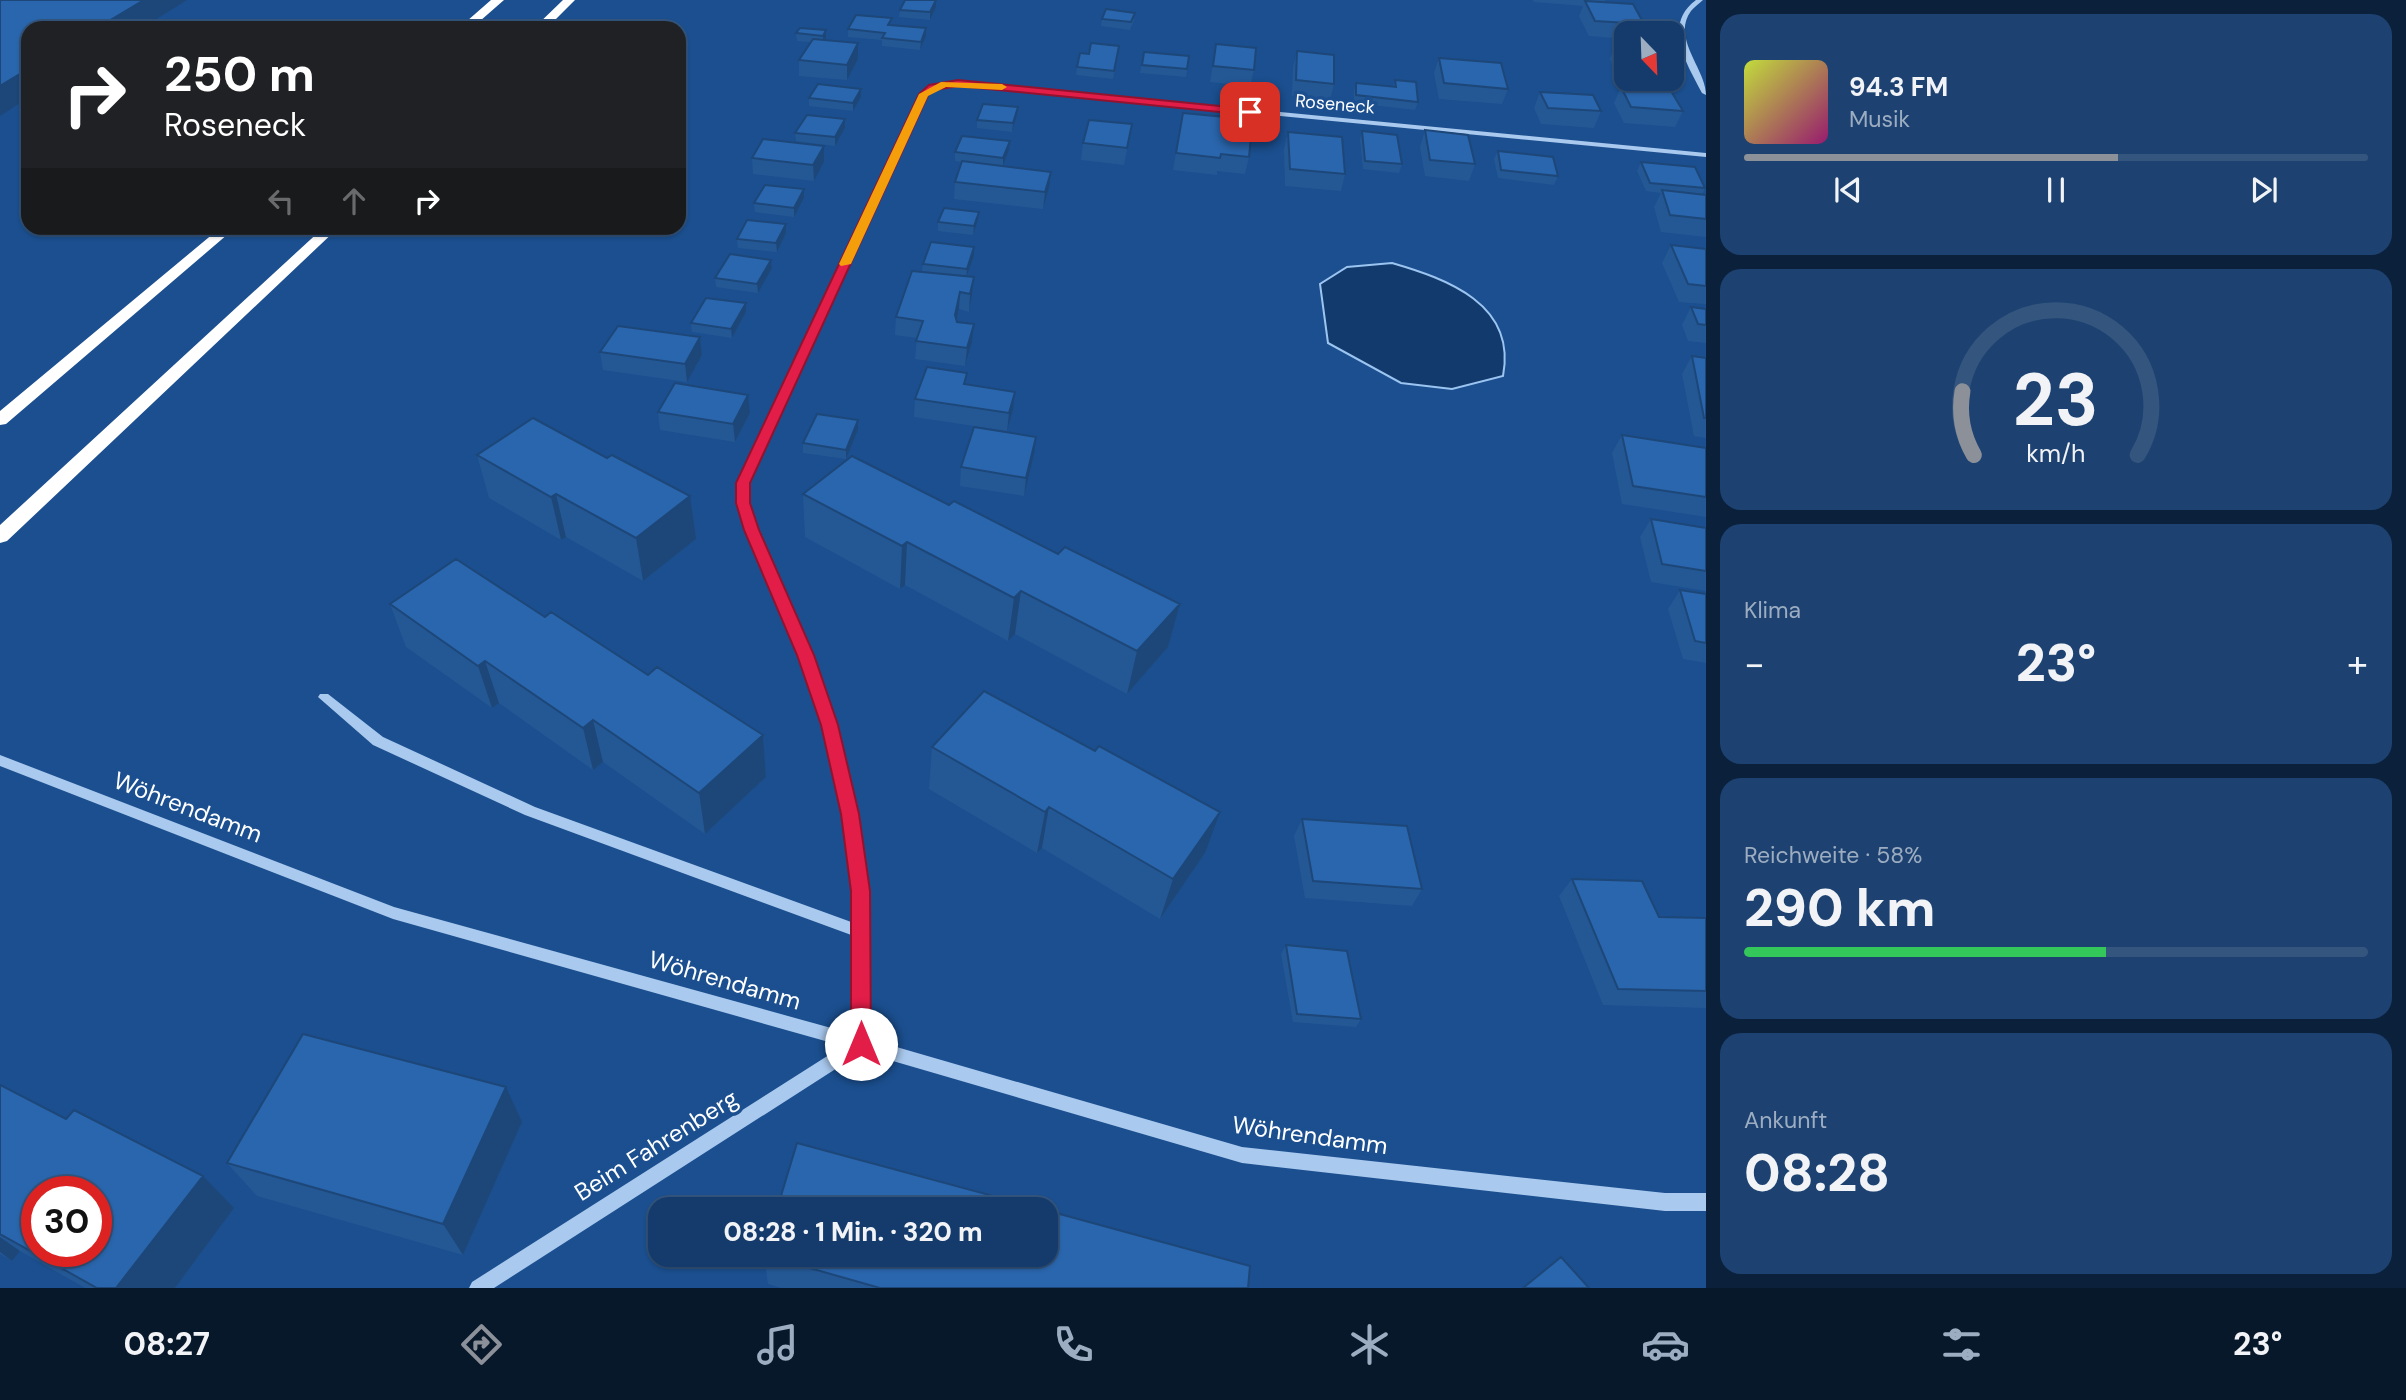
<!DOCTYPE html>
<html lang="de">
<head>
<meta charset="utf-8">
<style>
  :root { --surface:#143b6b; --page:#1d4271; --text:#f1f3f6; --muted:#9dadc1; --line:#33557e; --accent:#8c9099 }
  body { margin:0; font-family:"DM Sans",sans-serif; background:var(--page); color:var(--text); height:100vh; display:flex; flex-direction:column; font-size:26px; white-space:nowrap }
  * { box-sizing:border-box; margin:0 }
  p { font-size:23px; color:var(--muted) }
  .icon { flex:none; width:38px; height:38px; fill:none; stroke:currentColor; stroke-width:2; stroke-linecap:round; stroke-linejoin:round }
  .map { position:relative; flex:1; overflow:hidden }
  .sheet { display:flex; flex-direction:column; gap:14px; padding:14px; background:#0b203b; width:700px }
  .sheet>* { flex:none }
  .banner { position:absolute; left:21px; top:21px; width:665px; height:214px; border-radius:21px; box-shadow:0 2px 5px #0004,0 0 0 2px var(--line); background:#202124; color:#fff; overflow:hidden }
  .needle { width:46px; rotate:157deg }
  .tools { position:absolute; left:1614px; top:21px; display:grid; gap:14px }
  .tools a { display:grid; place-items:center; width:70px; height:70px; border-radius:14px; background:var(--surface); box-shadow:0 2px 5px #0004,0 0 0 2px var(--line); font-size:35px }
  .speed { position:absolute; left:21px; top:1176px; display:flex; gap:14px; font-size:35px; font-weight:700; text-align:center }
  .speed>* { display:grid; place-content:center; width:91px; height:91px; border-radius:50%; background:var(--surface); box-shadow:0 2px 5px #0004,0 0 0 2px var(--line); line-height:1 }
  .speed .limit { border:10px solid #d22; background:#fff; color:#111 }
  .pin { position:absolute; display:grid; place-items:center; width:60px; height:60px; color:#fff; margin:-30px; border-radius:14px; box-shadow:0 4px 10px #0006 }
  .me { position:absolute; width:77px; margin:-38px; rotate:0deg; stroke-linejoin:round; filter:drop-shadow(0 0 5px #0008) }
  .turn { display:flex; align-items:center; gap:24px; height:147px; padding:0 28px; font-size:32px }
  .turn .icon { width:91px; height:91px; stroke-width:2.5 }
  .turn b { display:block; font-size:49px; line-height:60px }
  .lanes { display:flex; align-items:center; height:66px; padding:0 28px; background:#0003; justify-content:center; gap:35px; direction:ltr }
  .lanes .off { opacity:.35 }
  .big { font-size:52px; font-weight:800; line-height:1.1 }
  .sheet .tile { flex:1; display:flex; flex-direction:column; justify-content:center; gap:10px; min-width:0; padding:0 24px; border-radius:21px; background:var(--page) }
  .sheet .dial { align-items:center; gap:0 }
  .dial svg { height:182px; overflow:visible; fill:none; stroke:var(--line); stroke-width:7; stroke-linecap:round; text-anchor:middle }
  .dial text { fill:var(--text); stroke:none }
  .song { display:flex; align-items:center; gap:21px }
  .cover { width:84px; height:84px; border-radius:10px; background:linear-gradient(135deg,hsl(70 70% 55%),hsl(320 70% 35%)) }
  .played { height:7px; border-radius:4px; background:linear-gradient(90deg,var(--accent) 60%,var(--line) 60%) }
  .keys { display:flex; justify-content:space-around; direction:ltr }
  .heat { display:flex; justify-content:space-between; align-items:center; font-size:38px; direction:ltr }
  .charge { height:10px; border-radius:5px; background:linear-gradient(90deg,#34c759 58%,var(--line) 0) }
  .trip { position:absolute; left:648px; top:1197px; width:410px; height:70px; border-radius:21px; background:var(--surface); box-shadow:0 2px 5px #0004,0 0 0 2px var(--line); font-weight:800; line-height:70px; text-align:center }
  .dock { display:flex; height:112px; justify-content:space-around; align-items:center; background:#08182b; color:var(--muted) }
  .dock .icon { width:49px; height:49px }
  .dock .selected { color:var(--accent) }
  .dock b { font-size:32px; color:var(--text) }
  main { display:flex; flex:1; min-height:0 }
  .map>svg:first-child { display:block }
</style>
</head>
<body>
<main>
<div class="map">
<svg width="1706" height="1288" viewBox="0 0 1706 1288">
  <rect width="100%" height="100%" fill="#1b4f8f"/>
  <!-- water -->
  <path fill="#123a6d" stroke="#9cc4f0" stroke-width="2" d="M1392 263C1447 279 1517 304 1503 376L1452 389 1401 383 1328 343 1320 284 1347 267Z"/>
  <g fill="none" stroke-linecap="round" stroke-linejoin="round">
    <!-- minor -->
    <path fill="#a9c9ee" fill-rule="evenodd" d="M1696 0H1703C1699 4 1694 7 1691 11 1671 38 1706 69 1706 95L1702 93C1687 64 1662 25 1696 0Z
      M959 81 1706 153V157L959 85 945 86 927 95 748 483V503L758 530 812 655 836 725 857 814 868 891 869 1039 1242 1147 1665 1193H1706V1211H1665L1242 1163 862 1052 494 1288H469L472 1282 843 1046 393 919 0 766V755L394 907 853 1034 854 936 525 815 373 745 318 697 320 694H328L383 737 535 807 854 923V891L843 814 824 725 800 655 746 530 738 503V483L920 94 941 82Z"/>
    <!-- highway -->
    <path fill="#fff" fill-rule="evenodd" d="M491 0H504L472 28H459Z
      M563 0H575L547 28H534Z
      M220 228H235L6 424 0 425V411Z
      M323 228H338L7 541 0 543V525Z"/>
  </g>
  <!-- wall -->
  <path fill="#245895" d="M1533 0H1605L1604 3 1644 24 1640 33H1626V39L1589 36 1579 16 1583 6 1534 2Z
    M936 7 930 20 899 17 900 10Z
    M1135 13 1134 20 1130 30 1101 26 1102 19Z
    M892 26 926 36 920 50 882 46V40L848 37V29Z
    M826 30V38L825 40 858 43V59L847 80 799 76V60L811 42 797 41 796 33Z
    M1216 44 1254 70 1250 86 1210 82Z
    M1119 46 1113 79 1076 75 1077 67 1089 54Z
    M1297 51 1334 84 1330 100 1292 96 1293 67Z
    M1613 51 1626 52V77H1617L1610 59Z
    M1144 52 1189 56 1186 77 1140 73Z
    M1439 58 1508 89 1502 104 1439 99 1434 73Z
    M1395 80 1418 102 1415 110 1354 103V91L1356 83 1393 87Z
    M1621 87 1683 111 1675 127 1624 123 1614 103Z
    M1540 92 1601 111 1594 128 1541 124 1534 108Z
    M861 97 853 111 809 106V98Z
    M1018 107 1017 115 1012 132 977 128V120Z
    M1183 113 1223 134 1249 157 1245 174 1217 171V175L1173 170Z
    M845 119V128L835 146 796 141 795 133Z
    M1132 124 1124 165 1081 160 1083 143Z
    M1425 130 1475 164 1469 181 1425 176 1420 147Z
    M1362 131 1402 164 1399 173 1363 169 1360 140Z
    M1288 132 1345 174 1341 191 1285 186 1284 149Z
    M1010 141 1009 150 1003 166 1049 188 1043 209 954 199 955 182 962 162 955 161V152Z
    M1498 151 1558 176 1554 185 1498 178 1494 159Z
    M752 158 824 162 814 181 753 174Z
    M1641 162 1705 188 1702 195H1706V237L1661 232 1654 207 1661 193 1646 191 1637 171Z
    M804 189V198L794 217 755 212 754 203Z
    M979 212 978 220 973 235 938 231V222Z
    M786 233 777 252 738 248 737 239Z
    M1671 245 1706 249V304L1679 302 1662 263Z
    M974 247V256L967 276 974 277 972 295 969 312 959 309 957 320V322L974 324 972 342 965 366 915 359 917 338 895 335 896 317 922 272 923 264Z
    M771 260 772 268 758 293 716 287 715 278Z
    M1691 307 1706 309V343L1688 341 1682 325Z
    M746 312 732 338 692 332 691 323Z
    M700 337 702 355 687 382 603 370 600 352Z
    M1692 356 1706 358V438L1694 436 1682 374Z
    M966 384 1013 410 1007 431 914 417 915 399Z
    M658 412 750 413 735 442 660 430Z
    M858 430 846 459 803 453V443Z
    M1622 435 1706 448V517L1622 504 1612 453Z
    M477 455 607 458 696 539 643 581 566 537 561 540 489 498Z
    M1034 455 1024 496 960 486 961 467Z
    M803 494 949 505 1058 554 1180 604 1168 647 1127 694 1015 634 1008 641 905 585 900 589 805 537Z
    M1651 519 1706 528V591L1651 582 1640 537Z
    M1680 590 1706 594V663L1683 659 1668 609Z
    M390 604 545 617 648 675 763 735 766 777 705 834 603 762 593 770 499 703 492 708 406 647Z
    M932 747 1095 751 1205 853 1160 919 1042 848 1037 853 929 789Z
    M1302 819 1422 889 1412 906 1305 898 1294 836Z
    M1572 879 1659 917 1706 918V1008L1603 1005 1559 896Z
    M1286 945 1361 1019 1356 1027 1293 1022 1281 954Z
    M0 1085 234 1208 175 1288H85L20 1251 12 1261 0 1254Z
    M522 1122 463 1255 257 1196 227 1163Z
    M764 1255 1248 1288H781L768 1284Z"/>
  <!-- shaded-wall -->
  <path fill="#1d4779" d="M144 0H187L142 28H97Z
    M936 0V7L930 20V12Z
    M926 28V36L920 50 921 42Z
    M826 30V38L823 43V36Z
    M858 43V59L847 80V65Z
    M28 69V98L0 116V86Z
    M861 89V97L853 111V103Z
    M1018 107 1017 115 1012 132 1013 123Z
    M845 119V128L835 146V137Z
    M1010 141 1009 150 1003 166V158Z
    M824 146V162L814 181 813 165Z
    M1051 172 1049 188 1043 209 1045 192Z
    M804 189V198L794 217V208Z
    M979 212 978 220 973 235 974 226Z
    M786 224V233L777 252 776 243Z
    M974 247V256L966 278 967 269Z
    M771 260 772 268 758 293 757 284Z
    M974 277 972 295 969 312 970 294Z
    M960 292 959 309 954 333 955 315Z
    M746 303V312L732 338 731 329Z
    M974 324 972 342 965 366 967 348Z
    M700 337 702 355 687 382 685 364Z
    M1015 392 1013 410 1007 431 1009 413Z
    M748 395 750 413 735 442 733 424Z
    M858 420V430L846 459V450Z
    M1036 437 1034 455 1024 496 1026 478Z
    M556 494 566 537 561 540 551 497Z
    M690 496 696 539 643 581 636 538Z
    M907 542 905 585 900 589 902 546Z
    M1021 591 1015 634 1008 641 1014 598Z
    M1180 604 1168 647 1127 694 1137 651Z
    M485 661 499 703 492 708 478 666Z
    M593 720 603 762 593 770 583 728Z
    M763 735 766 777 705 834 699 793Z
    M1049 807 1042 848 1037 853 1045 812Z
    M1220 812 1205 853 1160 919 1173 879Z
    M506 1087 522 1122 463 1255 443 1224Z
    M203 1176 234 1208 175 1288H116Z
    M0 1237 20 1251 12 1261 0 1252Z"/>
  <!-- building -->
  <path fill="#2a66ad" stroke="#1d4779" stroke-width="2" fill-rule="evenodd" d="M0 0H144L97 28H28V69L0 86Z
    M905 0H936L930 12 900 10Z
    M1585 1 1633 4 1644 24 1595 21Z
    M1106 9 1135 13 1131 22 1102 19Z
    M856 15 892 18 888 25 926 28 921 42 882 38 885 33 848 29Z
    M800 28 826 30 823 36 796 33Z
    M813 39 858 43 847 65 799 60Z
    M1091 43 1119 46 1114 71 1077 67 1080 53 1089 54Z
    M1216 44 1256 48 1254 70 1213 66Z
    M1297 51 1334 55V84L1296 80Z
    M1613 51 1626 52V69H1620Z
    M1144 52 1189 56 1187 69 1142 65Z
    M1439 58 1501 63 1508 89 1444 83Z
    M1395 80 1416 82 1418 102 1356 95V83L1396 87Z
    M818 84 861 89 853 103 809 98Z
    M1621 87 1671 91 1683 111 1631 107Z
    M1540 92 1593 95 1601 111 1548 108Z
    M983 104 1018 107 1013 123 977 120Z
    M1183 113 1225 117 1223 134 1251 137 1249 157 1221 154 1220 158 1176 153Z
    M807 115 845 119 835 137 795 133Z
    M1089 120 1132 124 1127 148 1083 143Z
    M1425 130 1468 135 1475 164 1430 160Z
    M1362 131 1397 135 1402 164 1365 161Z
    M1288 132 1342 137 1345 174 1290 169Z
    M962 136 1010 141 1003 158 955 152Z
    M763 139 824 146 813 165 752 158Z
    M1498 151 1553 157 1558 176 1501 170Z
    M962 161 1051 172 1045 192 955 182Z
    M1641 162 1695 167 1705 188 1650 183Z
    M765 185 804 189 794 208 754 203Z
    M1662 190 1706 195V219L1670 215Z
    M944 208 979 212 974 226 938 222Z
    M747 220 786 224 776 243 737 239Z
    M931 242 974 247 967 269 923 264Z
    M1671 245 1706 249V286L1688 284Z
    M730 254 771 260 757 284 715 278Z
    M912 271 974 277 970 294 960 292 955 315 957 322 974 324 967 348 916 341 923 321 896 317Z
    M706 298 746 303 731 329 691 323Z
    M1691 307 1706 309V325L1698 324Z
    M618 326 700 337 685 364 600 352Z
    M1692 356 1706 358V418H1704Z
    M927 367 967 373 964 384 1015 392 1009 413 915 399Z
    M675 383 748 395 733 424 658 412Z
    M817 414 858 420 846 450 803 443Z
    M533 418 607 458 612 455 690 496 636 538 556 494 551 497 477 455Z
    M974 427 1036 437 1026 478 961 467Z
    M1622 435 1706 448V497L1633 486Z
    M852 456 949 505 954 501 1058 554 1065 547 1180 604 1137 651 1021 591 1014 598 907 542 902 546 803 494Z
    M1651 519 1706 528V571L1662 564Z
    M456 559 545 617 551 612 648 675 657 667 763 735 699 793 593 720 583 728 485 661 478 666 390 604Z
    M1680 590 1706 594V643L1695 641Z
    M984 691 1095 751 1099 746 1220 812 1173 879 1049 807 1045 812 932 747Z
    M1302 819 1407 826 1422 889 1313 881Z
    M1572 879 1642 881 1659 917 1706 918V991L1618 989Z
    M1286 945 1347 951 1361 1019 1297 1014Z
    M303 1034 506 1087 443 1224 227 1163Z
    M0 1085 66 1119 74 1110 203 1176 116 1288H97L0 1234ZM37 1192H96V1251H37Z
    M797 1143 1041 1209H777Z
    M1045 1210 1250 1266 1248 1288H880L764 1255H1045Z
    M1561 1257 1589 1288H1523Z"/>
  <!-- route -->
  <path fill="#e11d48" stroke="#92132f" stroke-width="2" d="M958 80 1250 109 1255 112 1250 115 958 86 935 90 928 95 750 483V503L759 530 814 655 838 725 859 814 870 891 871 1044 868 1051 861 1053 854 1051 851 1044V891L841 814 821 725 797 655 744 530 736 503V483L919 94 929 85Z"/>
  <!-- slow -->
  <path fill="#f59e0b" d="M941 82 1002 84 1007 87 1002 90 946 87 928 96 851 264 841 266 839 264 919 94Z"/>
  <g text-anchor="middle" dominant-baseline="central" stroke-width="7" stroke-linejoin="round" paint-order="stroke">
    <!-- far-street labels -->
    <g font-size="18" fill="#fff" stroke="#1b4f8f">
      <text transform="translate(1335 104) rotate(5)">Roseneck</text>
    </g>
    <!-- near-street labels -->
    <g font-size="24" fill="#fff" stroke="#1b4f8f">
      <text transform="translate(188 807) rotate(21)">Wöhrendamm</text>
      <text transform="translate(725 980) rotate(16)">Wöhrendamm</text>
      <text transform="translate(1310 1135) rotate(8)">Wöhrendamm</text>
      <text transform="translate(656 1145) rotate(-32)">Beim Fahrenberg</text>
    </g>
  </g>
</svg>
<div class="tools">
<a><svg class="needle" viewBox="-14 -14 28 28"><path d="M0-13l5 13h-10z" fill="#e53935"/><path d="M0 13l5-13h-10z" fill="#9dadc1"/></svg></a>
</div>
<div class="speed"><div class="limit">30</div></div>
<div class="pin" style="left:1250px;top:112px;background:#d93025"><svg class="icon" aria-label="arrive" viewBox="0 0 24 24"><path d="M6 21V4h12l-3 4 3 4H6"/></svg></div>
<svg class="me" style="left:861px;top:1044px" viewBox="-20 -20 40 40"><circle r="19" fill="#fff"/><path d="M0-13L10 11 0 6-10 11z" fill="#e11d48"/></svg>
<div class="trip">08:28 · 1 Min. · 320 m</div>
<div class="banner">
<div class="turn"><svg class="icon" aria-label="right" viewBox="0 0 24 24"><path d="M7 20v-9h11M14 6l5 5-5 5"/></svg><div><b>250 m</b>Roseneck</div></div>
<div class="lanes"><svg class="icon off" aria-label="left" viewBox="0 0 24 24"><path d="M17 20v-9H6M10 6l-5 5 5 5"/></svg><svg class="icon off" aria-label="ahead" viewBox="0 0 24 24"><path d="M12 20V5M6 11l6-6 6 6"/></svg><svg class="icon" aria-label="right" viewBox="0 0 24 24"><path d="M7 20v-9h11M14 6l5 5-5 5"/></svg></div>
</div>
</div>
<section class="sheet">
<div class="tile">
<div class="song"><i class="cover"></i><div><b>94.3 FM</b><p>Musik</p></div></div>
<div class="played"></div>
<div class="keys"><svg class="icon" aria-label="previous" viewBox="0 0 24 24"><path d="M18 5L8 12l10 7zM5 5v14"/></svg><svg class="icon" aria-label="pause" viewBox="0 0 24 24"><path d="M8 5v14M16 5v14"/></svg><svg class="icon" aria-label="next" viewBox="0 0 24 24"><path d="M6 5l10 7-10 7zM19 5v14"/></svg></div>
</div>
<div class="tile dial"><svg viewBox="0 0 100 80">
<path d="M14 69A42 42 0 1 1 86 69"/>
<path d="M14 69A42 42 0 0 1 9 41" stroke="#8c9099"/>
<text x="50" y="56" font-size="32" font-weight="700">23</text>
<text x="50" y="72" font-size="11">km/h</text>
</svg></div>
<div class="tile"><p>Klima</p>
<div class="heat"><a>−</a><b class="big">23°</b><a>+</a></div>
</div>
<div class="tile"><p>Reichweite · 58%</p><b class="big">290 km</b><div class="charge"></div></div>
<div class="tile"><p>Ankunft</p><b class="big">08:28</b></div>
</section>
</main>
<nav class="dock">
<b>08:27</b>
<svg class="icon selected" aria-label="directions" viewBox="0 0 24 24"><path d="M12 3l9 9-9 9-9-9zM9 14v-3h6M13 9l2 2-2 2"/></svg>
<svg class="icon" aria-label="music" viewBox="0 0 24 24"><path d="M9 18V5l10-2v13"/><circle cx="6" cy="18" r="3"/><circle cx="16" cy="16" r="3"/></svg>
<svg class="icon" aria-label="phone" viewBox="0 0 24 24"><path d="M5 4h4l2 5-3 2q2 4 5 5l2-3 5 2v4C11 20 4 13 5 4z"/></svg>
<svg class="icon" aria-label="climate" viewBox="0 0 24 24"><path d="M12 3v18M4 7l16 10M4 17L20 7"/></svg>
<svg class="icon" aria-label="car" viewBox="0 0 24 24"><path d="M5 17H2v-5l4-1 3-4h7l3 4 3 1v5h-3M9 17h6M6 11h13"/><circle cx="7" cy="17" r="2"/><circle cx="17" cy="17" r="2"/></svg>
<svg class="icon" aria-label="filters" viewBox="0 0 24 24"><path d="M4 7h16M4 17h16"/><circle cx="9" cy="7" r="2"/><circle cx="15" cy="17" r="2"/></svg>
<b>23°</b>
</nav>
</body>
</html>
